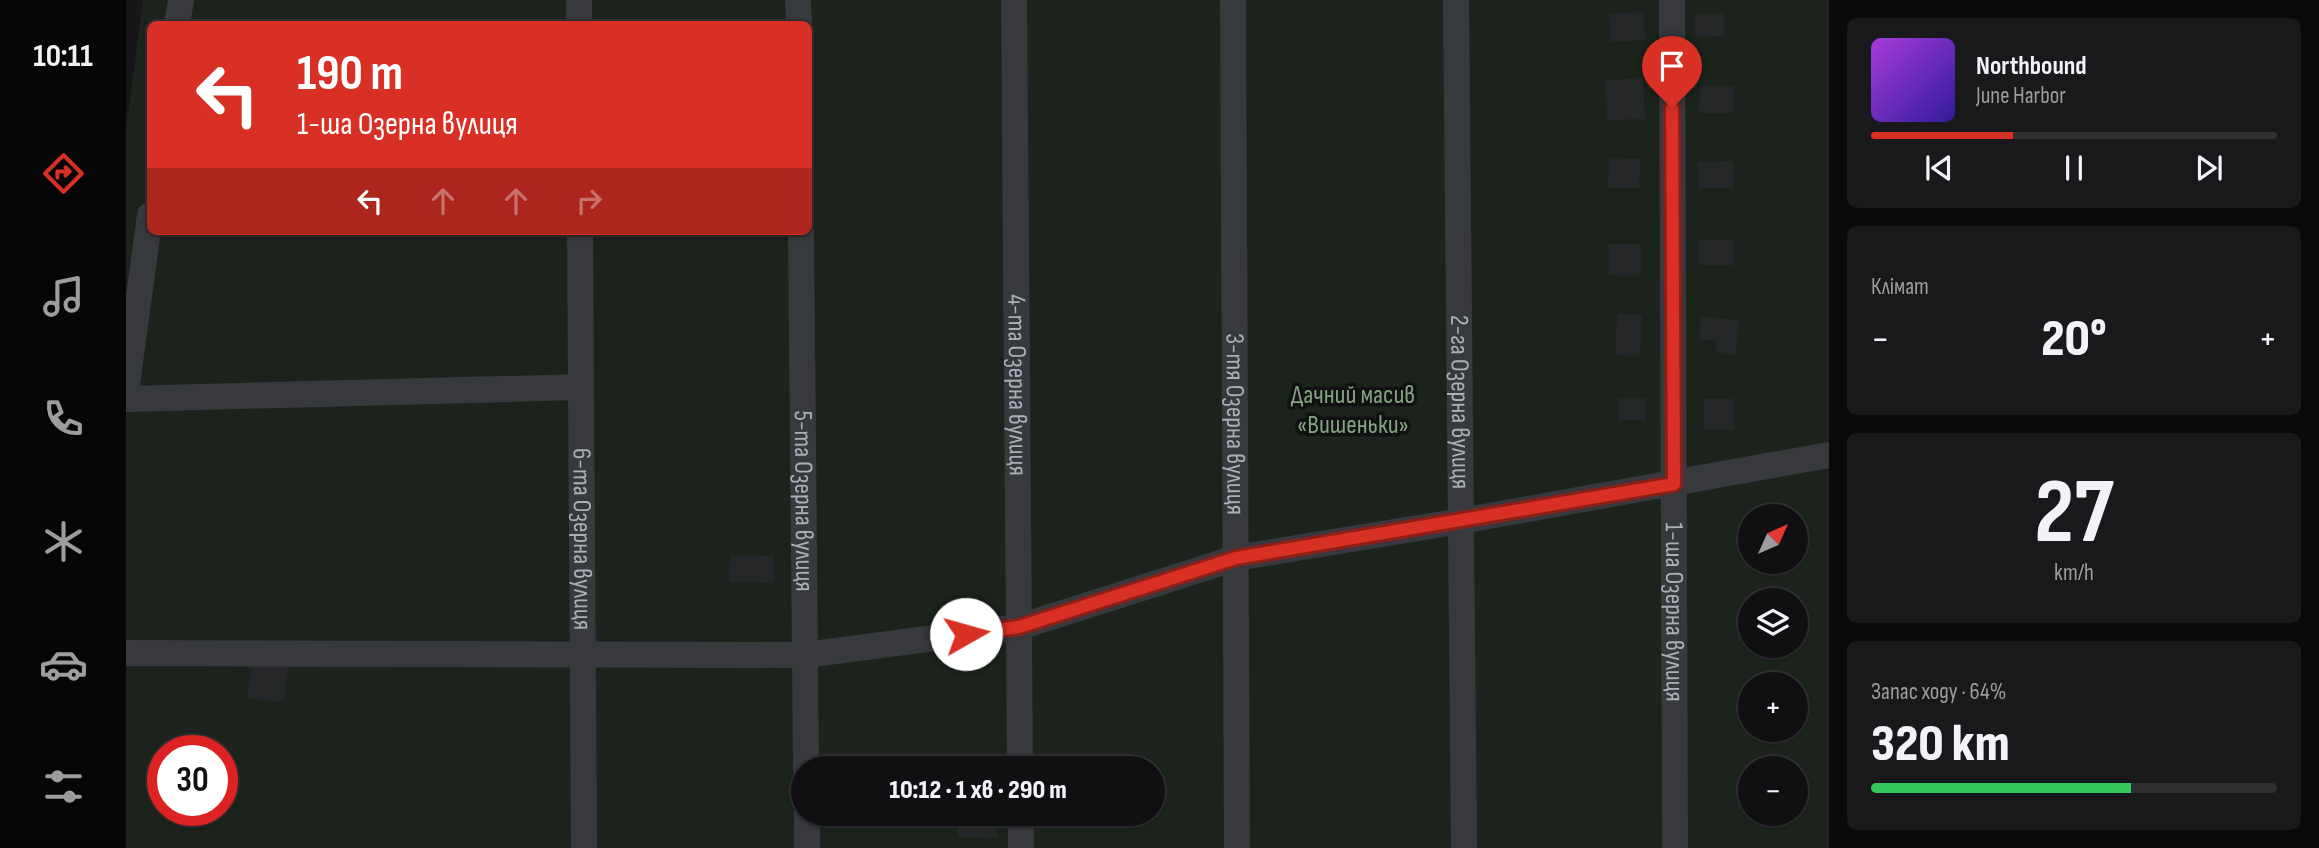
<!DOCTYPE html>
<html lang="uk">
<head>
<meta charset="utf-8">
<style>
  :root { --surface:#101012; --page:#19191b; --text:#f1f3f6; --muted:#9c9d9f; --line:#303032; --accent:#d93025 }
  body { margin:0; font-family:"Sofia Sans Condensed",sans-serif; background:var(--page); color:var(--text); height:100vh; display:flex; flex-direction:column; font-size:26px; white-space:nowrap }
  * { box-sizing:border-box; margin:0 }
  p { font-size:23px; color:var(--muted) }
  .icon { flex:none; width:38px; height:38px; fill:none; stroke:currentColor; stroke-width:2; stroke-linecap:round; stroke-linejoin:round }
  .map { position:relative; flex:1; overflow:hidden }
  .side { display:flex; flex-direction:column; gap:18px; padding:18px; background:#09090a; width:490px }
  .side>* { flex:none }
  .guide { position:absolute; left:21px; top:21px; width:665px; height:214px; border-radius:10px; box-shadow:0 2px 5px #0004,0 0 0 2px var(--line); background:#d93025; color:#fff; overflow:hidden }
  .needle { width:46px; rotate:45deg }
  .fabs { position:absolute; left:1612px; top:504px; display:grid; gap:14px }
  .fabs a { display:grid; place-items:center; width:70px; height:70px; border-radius:50%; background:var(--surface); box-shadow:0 2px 5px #0004,0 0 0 2px var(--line); font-size:35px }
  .speed { position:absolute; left:21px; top:735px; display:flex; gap:14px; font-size:35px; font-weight:700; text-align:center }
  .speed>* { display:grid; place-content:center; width:91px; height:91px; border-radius:50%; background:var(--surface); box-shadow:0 2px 5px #0004,0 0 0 2px var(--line); line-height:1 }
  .speed .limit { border:10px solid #d22; background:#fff; color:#111 }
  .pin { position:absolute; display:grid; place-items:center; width:60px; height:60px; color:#fff; margin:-72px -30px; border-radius:50% 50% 50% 0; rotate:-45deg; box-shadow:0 0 7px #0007 }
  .pin .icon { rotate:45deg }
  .me { position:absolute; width:77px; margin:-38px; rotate:83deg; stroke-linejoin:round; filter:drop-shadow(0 0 5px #0008) }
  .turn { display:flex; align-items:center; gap:24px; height:147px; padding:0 35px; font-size:32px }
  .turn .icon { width:91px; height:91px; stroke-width:2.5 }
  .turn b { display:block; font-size:49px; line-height:60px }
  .lanes { display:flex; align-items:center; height:66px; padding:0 35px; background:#0003; justify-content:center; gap:35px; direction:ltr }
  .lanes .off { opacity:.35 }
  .big { font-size:52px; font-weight:800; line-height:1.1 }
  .side .card { flex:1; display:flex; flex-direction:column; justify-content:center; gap:10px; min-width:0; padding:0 24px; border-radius:10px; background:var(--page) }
  .side .dial { align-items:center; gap:0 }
  .dial b { font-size:91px; line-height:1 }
  .song { display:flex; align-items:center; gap:21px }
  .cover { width:84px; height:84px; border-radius:10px; background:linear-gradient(135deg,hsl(280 70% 55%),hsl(250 70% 35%)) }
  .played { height:7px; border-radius:4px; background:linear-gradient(90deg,var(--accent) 35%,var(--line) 35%) }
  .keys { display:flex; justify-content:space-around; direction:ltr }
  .heat { display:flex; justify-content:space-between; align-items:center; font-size:38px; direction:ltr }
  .charge { height:10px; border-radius:5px; background:linear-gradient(90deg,#34c759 64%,var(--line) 0) }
  .trip { position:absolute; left:665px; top:756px; width:374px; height:70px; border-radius:35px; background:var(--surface); box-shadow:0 2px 5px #0004,0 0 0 2px var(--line); font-weight:800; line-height:70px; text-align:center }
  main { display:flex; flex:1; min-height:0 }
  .menu { display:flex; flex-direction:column; width:126px; justify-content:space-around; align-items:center; background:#060607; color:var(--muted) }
  .menu .icon { width:49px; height:49px }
  .menu .selected { color:var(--accent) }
  .menu b { font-size:32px; color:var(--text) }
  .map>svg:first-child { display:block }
</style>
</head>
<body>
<main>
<nav class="menu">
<b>10:11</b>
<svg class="icon selected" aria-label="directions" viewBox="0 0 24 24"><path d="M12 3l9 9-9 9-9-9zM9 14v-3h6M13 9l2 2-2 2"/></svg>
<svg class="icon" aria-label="music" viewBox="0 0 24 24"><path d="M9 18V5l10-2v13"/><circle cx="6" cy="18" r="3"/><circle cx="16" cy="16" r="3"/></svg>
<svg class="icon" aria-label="phone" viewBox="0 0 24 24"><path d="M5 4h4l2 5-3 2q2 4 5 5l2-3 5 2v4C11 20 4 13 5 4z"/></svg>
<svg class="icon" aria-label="climate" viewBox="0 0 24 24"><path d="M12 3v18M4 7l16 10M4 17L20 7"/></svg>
<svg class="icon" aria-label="car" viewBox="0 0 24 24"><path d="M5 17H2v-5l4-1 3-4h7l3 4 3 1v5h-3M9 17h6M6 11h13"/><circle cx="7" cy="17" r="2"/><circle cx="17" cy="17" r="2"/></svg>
<svg class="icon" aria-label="filters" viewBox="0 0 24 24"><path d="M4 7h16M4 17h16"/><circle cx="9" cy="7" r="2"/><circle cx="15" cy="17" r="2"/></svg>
</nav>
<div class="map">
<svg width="1703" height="848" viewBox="0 0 1703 848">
  <rect width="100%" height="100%" fill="#161618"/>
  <!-- garden -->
  <path fill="#1c231c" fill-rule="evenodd" d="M17 0H1703V848H0V130ZM24 24H682V231H24ZM1624 516H1670V562H1624ZM1624 600H1670V646H1624ZM1624 684H1670V730H1624ZM37 751H96V810H37ZM677 768H1027V814H677ZM1624 768H1670V814H1624Z"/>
  <!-- building -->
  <path fill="#262729" d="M1517 12 1519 40 1485 42 1483 14Z
    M1568 14H1598L1599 36 1569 37Z
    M1517 78 1519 119 1481 120 1479 80Z
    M1574 86H1608L1607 113H1573Z
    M1483 158 1514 159 1513 188H1482Z
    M1607 161 1608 188H1572V162Z
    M1573 239 1607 240 1608 265H1573Z
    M1483 244H1515V276L1483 275Z
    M1491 314 1516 315 1514 356 1489 355Z
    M1575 317 1613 320 1610 355 1590 353 1591 341 1573 339Z
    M1492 398H1520V420H1492Z
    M1578 399H1608V430L1578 429Z
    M604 555 648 556V583L603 582Z
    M126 663 162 667 158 702 121 698Z
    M832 814H872L871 838 832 837Z"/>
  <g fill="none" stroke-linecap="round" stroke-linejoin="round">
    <!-- minor -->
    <g stroke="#37393d" stroke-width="26">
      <path d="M453 0V24"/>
      <path d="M672 0 673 24"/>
      <path id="s1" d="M888 0 894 768"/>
      <path id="s2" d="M1107 0 1111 848"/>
      <path id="s3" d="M1330 0 1338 848"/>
      <path id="s4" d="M1546 0 1549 848"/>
      <path d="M51 24 55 0"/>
      <path id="s5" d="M454 231 458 848"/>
      <path id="s6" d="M675 231 680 768"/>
      <path d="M0 391 24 215"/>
      <path d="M0 399 455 387"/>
      <path d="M0 653 679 655 893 627 1110 558 1335 521 1703 455"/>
      <path d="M681 814V848"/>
      <path d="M895 814V848"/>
    </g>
  </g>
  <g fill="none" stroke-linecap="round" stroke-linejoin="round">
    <defs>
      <path id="route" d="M840 634 893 627 1110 558 1548 484 1546 108"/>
    </defs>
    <!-- route casing -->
    <use href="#route" stroke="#8d1f18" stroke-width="18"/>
    <!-- route -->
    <use href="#route" stroke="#d93025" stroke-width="12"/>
  </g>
  <g text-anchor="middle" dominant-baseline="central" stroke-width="7" stroke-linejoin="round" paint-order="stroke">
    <!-- street labels -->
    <g font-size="26" fill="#a8b0b8" stroke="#111113">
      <text stroke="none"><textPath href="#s1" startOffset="385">4-та Озерна вулиця</textPath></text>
      <text stroke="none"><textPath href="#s3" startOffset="402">2-га Озерна вулиця</textPath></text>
      <text stroke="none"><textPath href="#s2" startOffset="424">3-тя Озерна вулиця</textPath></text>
      <text stroke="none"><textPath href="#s6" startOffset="270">5-та Озерна вулиця</textPath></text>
      <text stroke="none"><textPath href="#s5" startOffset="308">6-та Озерна вулиця</textPath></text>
      <text stroke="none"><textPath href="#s4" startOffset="612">1-ша Озерна вулиця</textPath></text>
    </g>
    <!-- park labels -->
    <g font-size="26" fill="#82a47e" stroke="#111113">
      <text x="1227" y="395">Дачний масив<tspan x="1227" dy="30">«Вишеньки»</tspan></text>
    </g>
  </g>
</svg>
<div class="fabs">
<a><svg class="needle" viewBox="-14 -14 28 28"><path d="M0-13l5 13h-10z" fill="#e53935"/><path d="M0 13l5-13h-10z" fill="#9c9d9f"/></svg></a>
<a><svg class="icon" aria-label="layers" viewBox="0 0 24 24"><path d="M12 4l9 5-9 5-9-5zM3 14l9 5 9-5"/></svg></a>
<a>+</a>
<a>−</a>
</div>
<div class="speed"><div class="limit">30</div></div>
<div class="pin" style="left:1546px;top:108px;background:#d93025"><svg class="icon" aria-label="arrive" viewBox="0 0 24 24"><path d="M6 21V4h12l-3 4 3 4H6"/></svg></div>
<svg class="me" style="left:840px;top:634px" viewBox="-20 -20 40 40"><circle r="19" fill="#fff"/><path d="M0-13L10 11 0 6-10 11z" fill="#d93025"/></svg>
<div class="trip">10:12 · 1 хв · 290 m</div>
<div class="guide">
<div class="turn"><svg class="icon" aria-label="left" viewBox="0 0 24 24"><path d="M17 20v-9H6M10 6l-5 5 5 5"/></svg><div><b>190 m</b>1-ша Озерна вулиця</div></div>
<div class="lanes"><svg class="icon" aria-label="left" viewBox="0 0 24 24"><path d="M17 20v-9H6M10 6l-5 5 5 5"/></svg><svg class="icon off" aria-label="ahead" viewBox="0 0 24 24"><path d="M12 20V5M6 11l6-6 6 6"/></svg><svg class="icon off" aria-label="ahead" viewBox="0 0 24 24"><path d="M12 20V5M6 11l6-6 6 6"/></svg><svg class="icon off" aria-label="right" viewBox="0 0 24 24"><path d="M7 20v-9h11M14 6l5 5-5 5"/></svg></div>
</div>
</div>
<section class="side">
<div class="card">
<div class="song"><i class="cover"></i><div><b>Northbound</b><p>June Harbor</p></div></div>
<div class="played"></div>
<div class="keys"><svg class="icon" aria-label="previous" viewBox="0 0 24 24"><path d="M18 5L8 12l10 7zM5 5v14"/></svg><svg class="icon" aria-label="pause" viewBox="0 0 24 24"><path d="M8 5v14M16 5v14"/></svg><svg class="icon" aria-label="next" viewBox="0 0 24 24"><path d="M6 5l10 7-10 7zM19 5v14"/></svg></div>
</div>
<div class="card"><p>Клімат</p>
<div class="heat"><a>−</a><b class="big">20°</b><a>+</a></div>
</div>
<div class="card dial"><b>27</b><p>km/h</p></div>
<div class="card"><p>Запас ходу · 64%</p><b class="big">320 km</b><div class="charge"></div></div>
</section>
</main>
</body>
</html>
